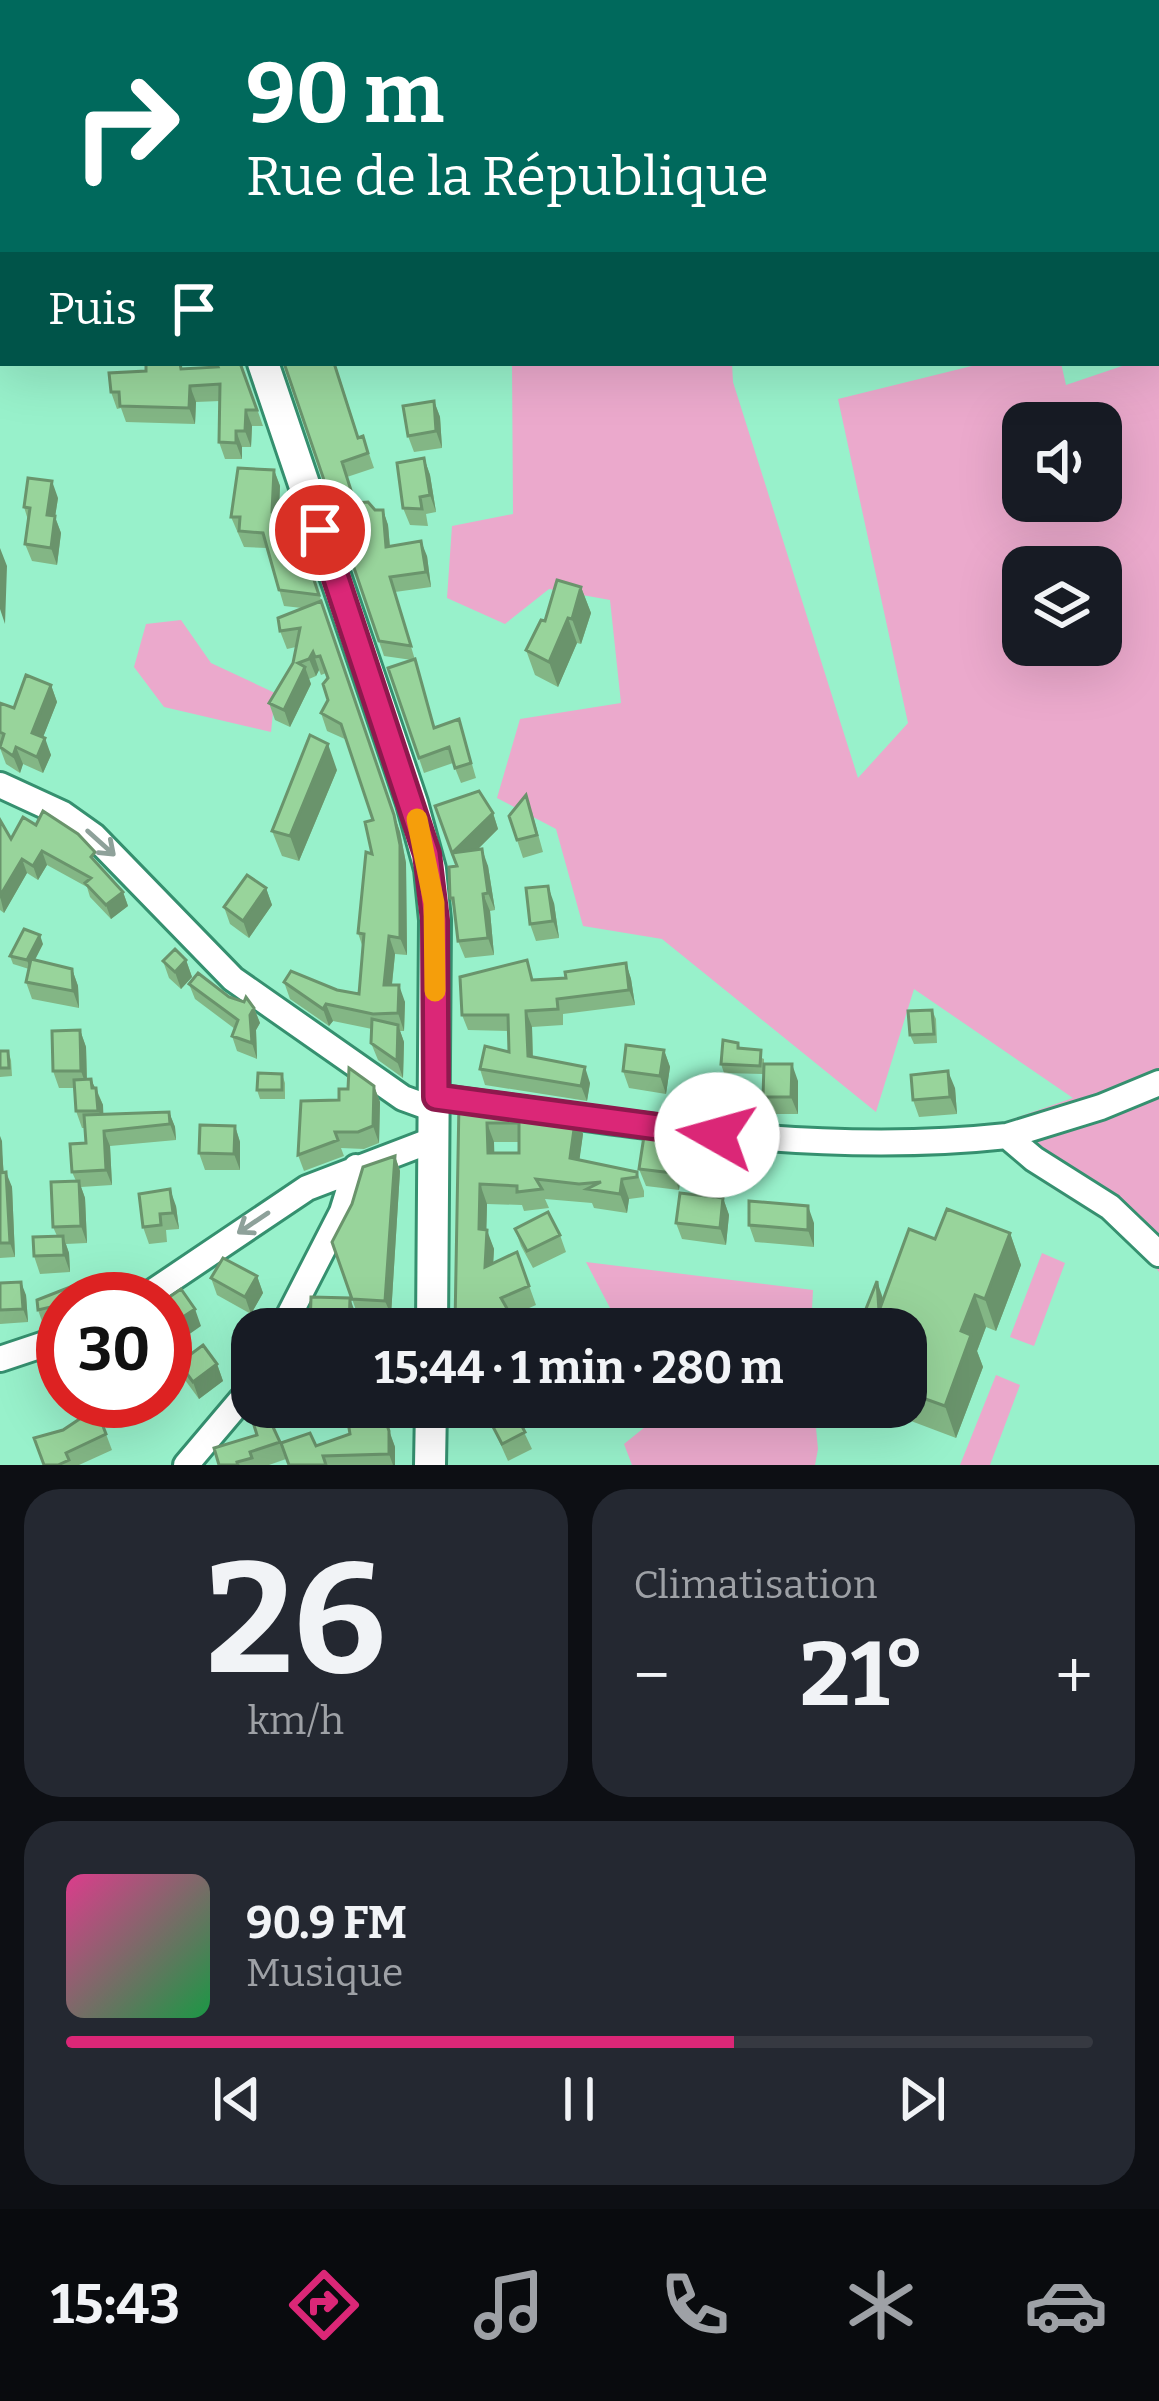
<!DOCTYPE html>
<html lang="fr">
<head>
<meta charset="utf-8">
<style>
  :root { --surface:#171b24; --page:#242831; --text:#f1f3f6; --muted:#9ea1a6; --line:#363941; --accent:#db2777 }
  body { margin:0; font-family:Bitter,serif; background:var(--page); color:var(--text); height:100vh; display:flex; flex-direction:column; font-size:45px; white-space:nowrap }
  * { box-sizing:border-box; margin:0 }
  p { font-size:39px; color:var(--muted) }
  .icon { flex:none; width:66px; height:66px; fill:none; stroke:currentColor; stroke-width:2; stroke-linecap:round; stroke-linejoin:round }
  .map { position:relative; height:1465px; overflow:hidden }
  .panel { display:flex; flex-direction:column; gap:24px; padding:24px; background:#0d0f14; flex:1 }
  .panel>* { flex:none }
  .guide { position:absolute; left:0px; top:0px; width:1161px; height:366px; box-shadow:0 12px 48px #0002; background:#00695c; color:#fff; overflow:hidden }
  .tools { position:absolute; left:1002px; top:402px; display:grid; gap:24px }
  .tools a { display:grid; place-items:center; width:120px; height:120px; border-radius:24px; background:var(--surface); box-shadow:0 12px 48px #0002; font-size:60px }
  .speed { position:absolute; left:36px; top:1272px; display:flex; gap:24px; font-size:60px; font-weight:700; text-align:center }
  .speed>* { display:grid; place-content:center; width:156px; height:156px; border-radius:50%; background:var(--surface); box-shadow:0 12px 48px #0002; line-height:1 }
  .speed .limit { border:18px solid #d22; background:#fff; color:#111 }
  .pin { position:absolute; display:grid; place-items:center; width:102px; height:102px; color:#fff; margin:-51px; border:6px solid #fff; border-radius:50%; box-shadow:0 3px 12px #0007 }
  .me { position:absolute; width:132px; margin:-66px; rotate:277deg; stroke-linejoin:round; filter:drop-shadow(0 0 9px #0008) }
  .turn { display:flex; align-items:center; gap:42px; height:252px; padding:0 48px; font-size:54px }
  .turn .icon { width:156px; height:156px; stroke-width:2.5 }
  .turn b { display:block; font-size:84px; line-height:102px }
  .then { display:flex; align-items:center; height:114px; padding:0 48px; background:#0003; gap:24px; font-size:45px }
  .big { font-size:90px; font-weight:700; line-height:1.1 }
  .panel .card { flex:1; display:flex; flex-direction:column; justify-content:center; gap:18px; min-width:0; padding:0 42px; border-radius:36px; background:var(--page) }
  .panel .dial { align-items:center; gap:0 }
  .dial b { font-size:156px; line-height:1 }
  .song { display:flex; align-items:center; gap:36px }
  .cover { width:144px; height:144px; border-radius:18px; background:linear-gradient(135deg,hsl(330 70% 55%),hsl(140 70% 35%)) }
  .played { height:12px; border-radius:6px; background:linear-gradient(90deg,var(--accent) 65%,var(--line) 65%) }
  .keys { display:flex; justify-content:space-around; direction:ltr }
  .heat { display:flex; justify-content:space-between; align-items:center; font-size:66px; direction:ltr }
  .panel .tiles { flex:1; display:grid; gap:24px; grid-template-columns:1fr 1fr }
  .card:last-child { grid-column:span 2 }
  .trip { position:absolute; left:231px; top:1308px; width:696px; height:120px; border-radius:36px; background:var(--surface); box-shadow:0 12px 48px #0002; font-weight:700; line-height:120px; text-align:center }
  .menu { display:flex; height:192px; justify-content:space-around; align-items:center; background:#090b0e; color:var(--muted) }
  .menu .icon { width:84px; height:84px }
  .menu .current { color:var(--accent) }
  .menu b { font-size:54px; color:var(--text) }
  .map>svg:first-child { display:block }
</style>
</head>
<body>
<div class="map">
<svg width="1159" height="1465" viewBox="0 0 1159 1465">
  <rect width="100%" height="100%" fill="#98f1cb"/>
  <!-- green -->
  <path fill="#eba9cc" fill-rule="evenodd" d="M479 0H755V3H482Z
    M1159 354V1272L1133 1239 1044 1183 989 1127 1073 1098 914 989 876 1112 662 939 583 926 556 829 497 798 520 719 621 703 610 600 549 589 505 624 447 598 452 526 513 514 512 363H732L733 382 858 778 908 723 838 399 984 363H1061L1066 385 1131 363H1158ZM1023 423H1101V501H1023ZM1023 567H1101V645H1023Z
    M181 620 211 663 275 693 271 732 164 707 134 667 146 624Z
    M1042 1253 1065 1263 1034 1346 1010 1337Z
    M586 1262 813 1290 811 1329H621Z
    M996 1375 1020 1385 990 1465H960Z
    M658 1407H814L818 1449 815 1465H632L624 1444 661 1414Z"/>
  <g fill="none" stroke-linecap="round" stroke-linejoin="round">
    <defs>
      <path id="minor" d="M139 0 140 3
        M0 273 3 272
        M0 785 63 814 94 836 233 979 403 1098 436 1110
        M436 1097C626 1123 814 1157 1007 1136L1034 1159 1110 1207 1159 1254
        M1007 1136 1101 1107 1159 1083
        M142 1299 307 1188 435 1139
        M282 1329 342 1212 356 1167
        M0 1359 63 1338
        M186 1465 252 1387"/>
      <path id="major" d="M263 363 412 803 430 869 435 920 432 1329
        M430 1465 431 1407"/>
    </defs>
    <!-- minor casing -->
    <use href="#minor" stroke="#35906f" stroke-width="30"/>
    <!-- major casing -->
    <use href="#major" stroke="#35906f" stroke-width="36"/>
    <!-- minor -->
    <use href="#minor" stroke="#fff" stroke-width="24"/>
    <!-- major -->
    <use href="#major" stroke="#fff" stroke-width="30"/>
  </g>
  <!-- wall -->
  <path fill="#83b685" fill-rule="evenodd" d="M3 181V240L0 242V182Z
    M241 363 263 426H252L251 447H242V459H225L219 442 220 401 196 402 195 424 126 422 121 408 117 409 111 392 183 369 218 367Z
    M284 363H335L359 438 363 436 374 468 347 477 355 503 375 510H383L388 525 390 546 427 556 431 587 395 592 435 728 459 719 476 778 461 783 453 763 424 773 388 668 412 660 384 656Z
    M434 401 440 417 442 448 414 452 408 436Z
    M424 458 430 475 436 512 426 514 428 526 410 525 403 508Z
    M274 470 280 486 279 512 288 513 294 528 293 543 301 541 400 832 406 863 407 955 395 954 392 985 405 1002 404 1031H400L404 1042 403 1078 378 1060 371 1043 372 1029 333 1021 329 1026 290 999 284 982 359 994 363 948 358 933 372 854 373 820 347 740 327 731 321 713 328 700 326 673 321 675 319 670 316 676 309 679 311 684 290 727 275 720 269 703 293 663 296 647 287 649 280 631 302 608 284 606 267 548 244 547 231 517Z
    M58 498 55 517 61 533 57 565 32 561 25 544 28 520 24 507Z
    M581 587 591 613 581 644 577 643 558 687 535 675 526 650 545 621Z
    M51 685 57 702 43 737 51 755 43 773 23 764 20 773 6 764 0 748V703L14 708Z
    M337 770 299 861 282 856 272 831Z
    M532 812 543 852 523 858 517 840Z
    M493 813 498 829 477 850 488 866 495 910 490 911 494 955 465 958 458 941 455 911 450 898 457 866Z
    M0 820 11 839 100 866 123 892 128 906 111 919 90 897 87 887 47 865 38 880 27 873 4 913 0 910Z
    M266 888 272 905 249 938 230 924 224 907Z
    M554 903 559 938 536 941 530 924Z
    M43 944 35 960 72 969 78 986 79 1008 32 999 26 982 29 969 13 964 10 956Z
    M186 960 192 977 181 989 169 978 163 961Z
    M626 963 631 979 635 1005 563 1014V1025L532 1027 533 1057 590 1083 587 1101 485 1085 480 1069 509 1052V1031L468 1030 462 1015 534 980 566 978Z
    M189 984 254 1008 260 1023 256 1030 257 1059 237 1051 232 1036 235 1029 195 999Z
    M932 1010 936 1019 937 1043 914 1044 910 1035Z
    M80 1030 86 1047 87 1079H91L94 1088H96L103 1105V1115L169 1112 175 1127 176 1140 110 1146 112 1185 81 1187 85 1198 87 1243 66 1244 69 1253 70 1272 40 1274 34 1256 57 1236 53 1227 76 1181 72 1172 86 1143 85 1128H82L76 1111 75 1088H59L53 1071Z
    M738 1043 740 1048 764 1059V1064L798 1081V1114H770L763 1097V1074L724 1073 721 1064Z
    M664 1050 670 1067 666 1094 629 1088 623 1071Z
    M0 1051H8L11 1060 12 1076 0 1077Z
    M282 1074 285 1083V1099H260L257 1090Z
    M374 1086 380 1102 379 1143 364 1149 341 1148 344 1156 304 1171 298 1155 348 1089Z
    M955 1088 957 1114 919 1117 913 1100Z
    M459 1102 576 1115 583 1134 579 1160 637 1172 644 1191V1197L629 1199 627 1213 594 1208 592 1203 545 1199 549 1208 524 1211 522 1205 487 1204 486 1230 494 1249 493 1263 517 1252 536 1305 511 1316 516 1329H457L455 1324ZM494 1142H519V1153H494Z
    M235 1126 240 1142V1170H205L199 1153Z
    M0 1136 4 1173 12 1187 15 1257 0 1258Z
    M677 1140 683 1157 679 1190 646 1186 639 1169Z
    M395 1156 400 1171 391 1315 357 1313 332 1242Z
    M139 1194 176 1206 179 1229 166 1230 167 1242 149 1244 143 1227Z
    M723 1198 729 1215 726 1245 682 1239 676 1223Z
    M814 1223V1247L755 1242 749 1225Z
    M515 1229 560 1235 566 1252 533 1268 521 1246Z
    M1010 1233 1021 1265 996 1331 986 1327 977 1351 983 1367 956 1438 874 1407H906V1329H862L860 1324 935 1239Z
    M257 1276 263 1293 251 1314 217 1295 211 1278Z
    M0 1283 26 1295 28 1322 0 1324Z
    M63 1299V1322L44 1327 38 1310Z
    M179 1363 217 1364 223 1381 199 1399 185 1380Z
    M318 1407H349L321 1416Z
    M497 1407H522L514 1411 532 1449 508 1461 491 1423 503 1417Z
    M382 1410 395 1447V1465H289L350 1434Z
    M106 1434 112 1450 79 1465H44L34 1438Z
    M280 1442 286 1459 269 1465H219Z"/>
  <!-- shaded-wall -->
  <path fill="#6a946c" d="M190 386 196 402 195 424 189 408Z
    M434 401 440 417 442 448 436 431Z
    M246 410 252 426 251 447 245 431Z
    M236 431 242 447V459L236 443Z
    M424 458 430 475 436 512 430 495Z
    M274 470 280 486 278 527 272 512Z
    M52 481 58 498 55 517 61 533 57 565 51 548 47 515Z
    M383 510 388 525 391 562 386 547Z
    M288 513 294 528 291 562 285 546Z
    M421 541 427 556 431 587 426 572Z
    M0 548 7 566 5 624 0 609Z
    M581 587 591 613 581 644 572 619Z
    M321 601 400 832 406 863 407 955 400 938Z
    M568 618 577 643 558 687 549 662Z
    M313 652 319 670 316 676 309 659Z
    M305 667 311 684 290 727 284 710Z
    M51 685 57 702 38 750 32 733Z
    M45 738 51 755 43 773 37 757Z
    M328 744 337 770 299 861 290 836Z
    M16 747 23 764 20 773 13 756Z
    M493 813 498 829 458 869 452 853Z
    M482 849 488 866 495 910 488 893Z
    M42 851 47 865 38 880 33 866Z
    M22 859 27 873 4 913 0 896Z
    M548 886 554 903 559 938 553 921Z
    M266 888 272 905 249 938 243 921Z
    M123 892 128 906 111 919 106 905Z
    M483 894 490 911 494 955 488 938Z
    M40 935 43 944 30 969 27 960Z
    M389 936 395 954 390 1002 384 985Z
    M186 960 192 977 181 989 175 972Z
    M626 963 631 979 635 1005 629 990Z
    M72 969 78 986 79 1008 73 991Z
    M399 985 405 1002 404 1031 398 1013Z
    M326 1004 333 1021 329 1026 323 1009Z
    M254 1008 260 1023 256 1030 257 1059 252 1043 250 1015Z
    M526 1011 532 1027 533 1071 528 1056Z
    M398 1025 404 1042 403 1078 397 1061Z
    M80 1030 86 1047 87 1088 81 1071Z
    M664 1050 670 1067 666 1094 660 1076Z
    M792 1064 798 1081V1114L791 1097Z
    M585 1067 590 1083 587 1101 581 1086Z
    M948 1071 955 1088 957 1114 950 1097Z
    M91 1079 103 1105 104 1128 92 1088Z
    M374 1086 380 1102 379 1143 373 1126Z
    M169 1112 175 1127 176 1140 170 1124Z
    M576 1115 583 1134 577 1178 570 1158Z
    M487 1123 494 1142 495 1173 488 1153Z
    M235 1126 240 1142V1170L234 1154Z
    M104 1131 110 1146 112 1185 106 1170Z
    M0 1136 2 1141 4 1188 0 1175Z
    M677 1140 683 1157 679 1190 673 1173Z
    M395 1156 400 1171 391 1315 385 1301Z
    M6 1172 12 1187 15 1257 10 1243Z
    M622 1179 629 1199 627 1213 620 1194Z
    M79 1181 85 1198 87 1243 81 1226Z
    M480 1184 487 1204 486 1248 479 1229Z
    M170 1189 176 1206 179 1229 173 1213Z
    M723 1198 729 1215 726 1245 720 1228Z
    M808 1206 814 1223V1247L808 1230Z
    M487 1230 494 1249 492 1286 485 1267Z
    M1010 1233 1021 1265 996 1331 985 1299Z
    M63 1236 69 1253 70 1272 64 1255Z
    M257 1276 263 1293 251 1314 245 1297Z
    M877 1281 888 1313 879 1311Z
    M21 1282 26 1295 28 1322 23 1309Z
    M975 1295 986 1327 977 1351 983 1367 956 1438 945 1406 961 1331Z
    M350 1298 356 1315V1329H349Z
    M195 1309 201 1326 171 1347 165 1329Z
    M217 1364 223 1381 199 1399 193 1382Z
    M389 1431 395 1447V1465H393L389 1454Z"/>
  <!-- building -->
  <path fill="#98d49b" stroke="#6a946c" stroke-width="3" fill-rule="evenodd" d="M159 0H186L187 3H160Z
    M317 0H370V3H317Z
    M3 181V211L0 212V182Z
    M180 363 181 369 218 367 216 363H240L257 410H246L245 431H236V443L219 442 220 384 190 386 189 408 120 406 119 392H111L109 373 146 371V364Z
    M284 363H334L358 438 363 436 368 453 342 462 355 503 368 502 375 510H383L386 547 421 541 426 572 390 577 411 646 379 641Z
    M434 401 436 431 408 436 403 406Z
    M424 458 430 495 420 497 422 509 403 508 397 463Z
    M238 468 274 470 272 512 288 513 285 546 301 541 319 595 279 590 263 533 239 531 240 517H231Z
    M28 478 52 481 47 515 55 516 51 548 25 544 30 508 24 507Z
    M557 580 581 587 572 619 568 618 549 662 526 650 541 620 545 621Z
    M321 601 394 815 400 845V938L389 936 384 985H399L398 1013 373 1014 326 1004 323 1009 284 982 291 971 337 990 359 994 364 934 358 933 366 852 372 854 365 822 373 820 341 724 321 713 328 700 323 684 328 678 320 656 315 657 313 652 309 659 298 663 305 667 284 710 269 703 293 663 300 628 280 631 278 618Z
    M415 659 434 728 459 719 471 763 455 768 449 747 419 758 388 668Z
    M26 675 51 685 32 733 45 738 37 757 16 747 13 756 0 747 4 734 0 732V703L14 708Z
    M310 735 328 744 290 836 272 831Z
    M479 791 493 813 452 853 435 806Z
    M526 795 537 835 517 840 509 816Z
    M43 811 78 834 95 852 91 857 123 892 106 905 85 883 91 878 42 851 33 866 22 859 0 896V820L11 839 23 817 36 825Z
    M482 849 488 893 483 894 488 938 458 941 453 898H450L449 867 457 866 452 853Z
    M247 875 266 888 243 921 224 907Z
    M548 886 553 921 530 924 526 888Z
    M24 929 40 935 27 960 10 956Z
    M175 949 186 960 175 972 163 961Z
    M31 959 72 969 73 991 26 982Z
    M527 960 532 980 566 978 565 972 626 963 629 990 557 999 558 1009 526 1011 528 1056 585 1067 581 1086 480 1069 485 1046 509 1052 508 1015H462L460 977Z
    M198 973 229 997 244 1002 246 997 254 1008 250 1015 252 1043 232 1036 238 1020 189 984Z
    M932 1010 934 1034 910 1035 908 1011Z
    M372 1019 398 1025 397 1061 371 1043Z
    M80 1030 81 1071H53L52 1031Z
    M723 1040 738 1043V1048L761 1050 760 1066 721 1064Z
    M626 1045 664 1050 660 1076 623 1071Z
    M0 1051H8L9 1068H0Z
    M764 1064H792L791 1097H763Z
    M349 1068 374 1086 373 1126 358 1132H335L338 1140 298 1155 301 1101 339 1100V1089H348Z
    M948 1071 950 1097 913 1100 911 1075Z
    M258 1073 282 1074V1090H257Z
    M91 1079 92 1088H96L98 1111H76L74 1080Z
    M459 1102 576 1115 570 1158 637 1172V1177L622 1179 620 1194 587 1189 601 1182 579 1184 536 1179 542 1189 517 1192V1186L480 1184 479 1229 487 1230 485 1267 517 1252 529 1286 501 1298 509 1312 505 1314 513 1329H486L483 1324H455ZM487 1123H519V1153H488Z
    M169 1112 170 1124 104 1131 106 1170 72 1172 70 1144 86 1143 84 1115Z
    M200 1125 235 1126 234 1154 199 1153Z
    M644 1136 677 1140 673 1173 639 1169Z
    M395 1156 385 1301 352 1299 332 1242 352 1204 363 1167Z
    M6 1172 10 1243H0V1173Z
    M79 1181 81 1226 53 1227 51 1182Z
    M170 1189 173 1213 160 1214 161 1225 143 1227 139 1194Z
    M680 1193 723 1198 720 1228 676 1223Z
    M749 1201 808 1206V1230L749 1225Z
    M947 1209 1010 1233 985 1299 975 1295 961 1331 971 1335 945 1406 906 1392V1329H872L860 1324 877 1281 879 1311 909 1229 935 1239Z
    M548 1212 560 1235 527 1251 515 1229Z
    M63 1236 64 1255 34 1256 33 1237Z
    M223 1258 257 1276 245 1297 211 1278Z
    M21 1282 23 1309 0 1310V1283Z
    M83 1282 89 1299H63V1308L59 1305 38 1310 37 1300Z
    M181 1289 195 1309 165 1329V1300Z
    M311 1297 350 1298 349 1329H310Z
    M203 1345 217 1364 193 1382 179 1363Z
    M96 1408 106 1434 66 1453 69 1460 58 1465H44L34 1438 63 1430Z
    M382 1410 389 1431V1454L323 1456 326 1465H289L281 1443 310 1433 316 1446 350 1434 348 1422Z
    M514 1411 525 1432 502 1444 491 1423Z
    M267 1414 280 1442 250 1452 252 1458 237 1462 238 1465H219L214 1448 257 1435 252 1419Z"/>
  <!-- one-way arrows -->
  <defs><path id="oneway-shaft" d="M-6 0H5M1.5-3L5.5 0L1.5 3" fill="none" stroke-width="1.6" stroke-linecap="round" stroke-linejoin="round" transform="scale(3)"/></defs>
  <g stroke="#8ea19a">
    <use href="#oneway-shaft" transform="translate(101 843) rotate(42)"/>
    <use href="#oneway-shaft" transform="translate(253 1223) rotate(146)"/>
  </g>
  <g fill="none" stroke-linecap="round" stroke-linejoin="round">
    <defs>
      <path id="route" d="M320 530 427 854 435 920 436 1097 717 1135"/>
    </defs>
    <!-- route casing -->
    <use href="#route" stroke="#8e194d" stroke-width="30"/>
    <!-- route -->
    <use href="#route" stroke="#db2777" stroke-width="21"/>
    <!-- slow -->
    <path stroke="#f59e0b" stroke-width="21" d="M417 819 434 903 435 991"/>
  </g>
</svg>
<div class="tools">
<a><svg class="icon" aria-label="sound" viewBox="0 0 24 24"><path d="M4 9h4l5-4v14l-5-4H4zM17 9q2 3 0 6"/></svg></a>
<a><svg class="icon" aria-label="layers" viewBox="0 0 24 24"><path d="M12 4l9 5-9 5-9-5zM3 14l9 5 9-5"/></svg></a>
</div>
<div class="speed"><div class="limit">30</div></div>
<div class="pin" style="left:320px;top:530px;background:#d93025"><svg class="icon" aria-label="arrive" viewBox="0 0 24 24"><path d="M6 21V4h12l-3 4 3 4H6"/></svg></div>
<svg class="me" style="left:717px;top:1135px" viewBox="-20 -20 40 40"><circle r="19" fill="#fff"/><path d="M0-13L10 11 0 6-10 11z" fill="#db2777"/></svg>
<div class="trip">15:44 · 1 min · 280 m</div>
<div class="guide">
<div class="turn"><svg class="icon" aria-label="right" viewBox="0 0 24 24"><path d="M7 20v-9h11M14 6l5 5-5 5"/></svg><div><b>90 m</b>Rue de la République</div></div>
<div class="then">Puis<svg class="icon" aria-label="arrive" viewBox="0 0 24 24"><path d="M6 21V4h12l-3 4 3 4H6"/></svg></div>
</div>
</div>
<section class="panel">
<div class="tiles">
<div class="card dial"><b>26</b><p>km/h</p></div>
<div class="card"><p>Climatisation</p>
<div class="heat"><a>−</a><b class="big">21°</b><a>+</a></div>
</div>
<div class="card">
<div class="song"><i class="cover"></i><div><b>90.9 FM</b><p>Musique</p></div></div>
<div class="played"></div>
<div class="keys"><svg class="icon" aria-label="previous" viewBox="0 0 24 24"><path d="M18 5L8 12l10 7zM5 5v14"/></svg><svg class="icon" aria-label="pause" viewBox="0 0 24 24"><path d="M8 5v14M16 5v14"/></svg><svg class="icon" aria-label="next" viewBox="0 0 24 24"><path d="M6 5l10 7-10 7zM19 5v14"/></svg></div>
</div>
</div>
</section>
<nav class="menu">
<b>15:43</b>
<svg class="icon current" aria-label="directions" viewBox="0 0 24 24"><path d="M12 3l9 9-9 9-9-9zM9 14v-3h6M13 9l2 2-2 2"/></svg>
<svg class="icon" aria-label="music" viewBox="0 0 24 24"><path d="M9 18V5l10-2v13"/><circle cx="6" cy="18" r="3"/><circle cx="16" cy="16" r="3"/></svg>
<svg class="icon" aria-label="phone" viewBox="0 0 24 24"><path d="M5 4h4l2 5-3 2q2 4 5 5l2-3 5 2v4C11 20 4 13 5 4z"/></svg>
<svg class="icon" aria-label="climate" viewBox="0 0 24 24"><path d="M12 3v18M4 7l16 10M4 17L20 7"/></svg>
<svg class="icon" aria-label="car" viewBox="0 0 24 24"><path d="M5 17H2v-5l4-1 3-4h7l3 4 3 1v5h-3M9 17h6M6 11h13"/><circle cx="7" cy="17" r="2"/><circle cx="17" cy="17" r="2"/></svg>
</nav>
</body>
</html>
